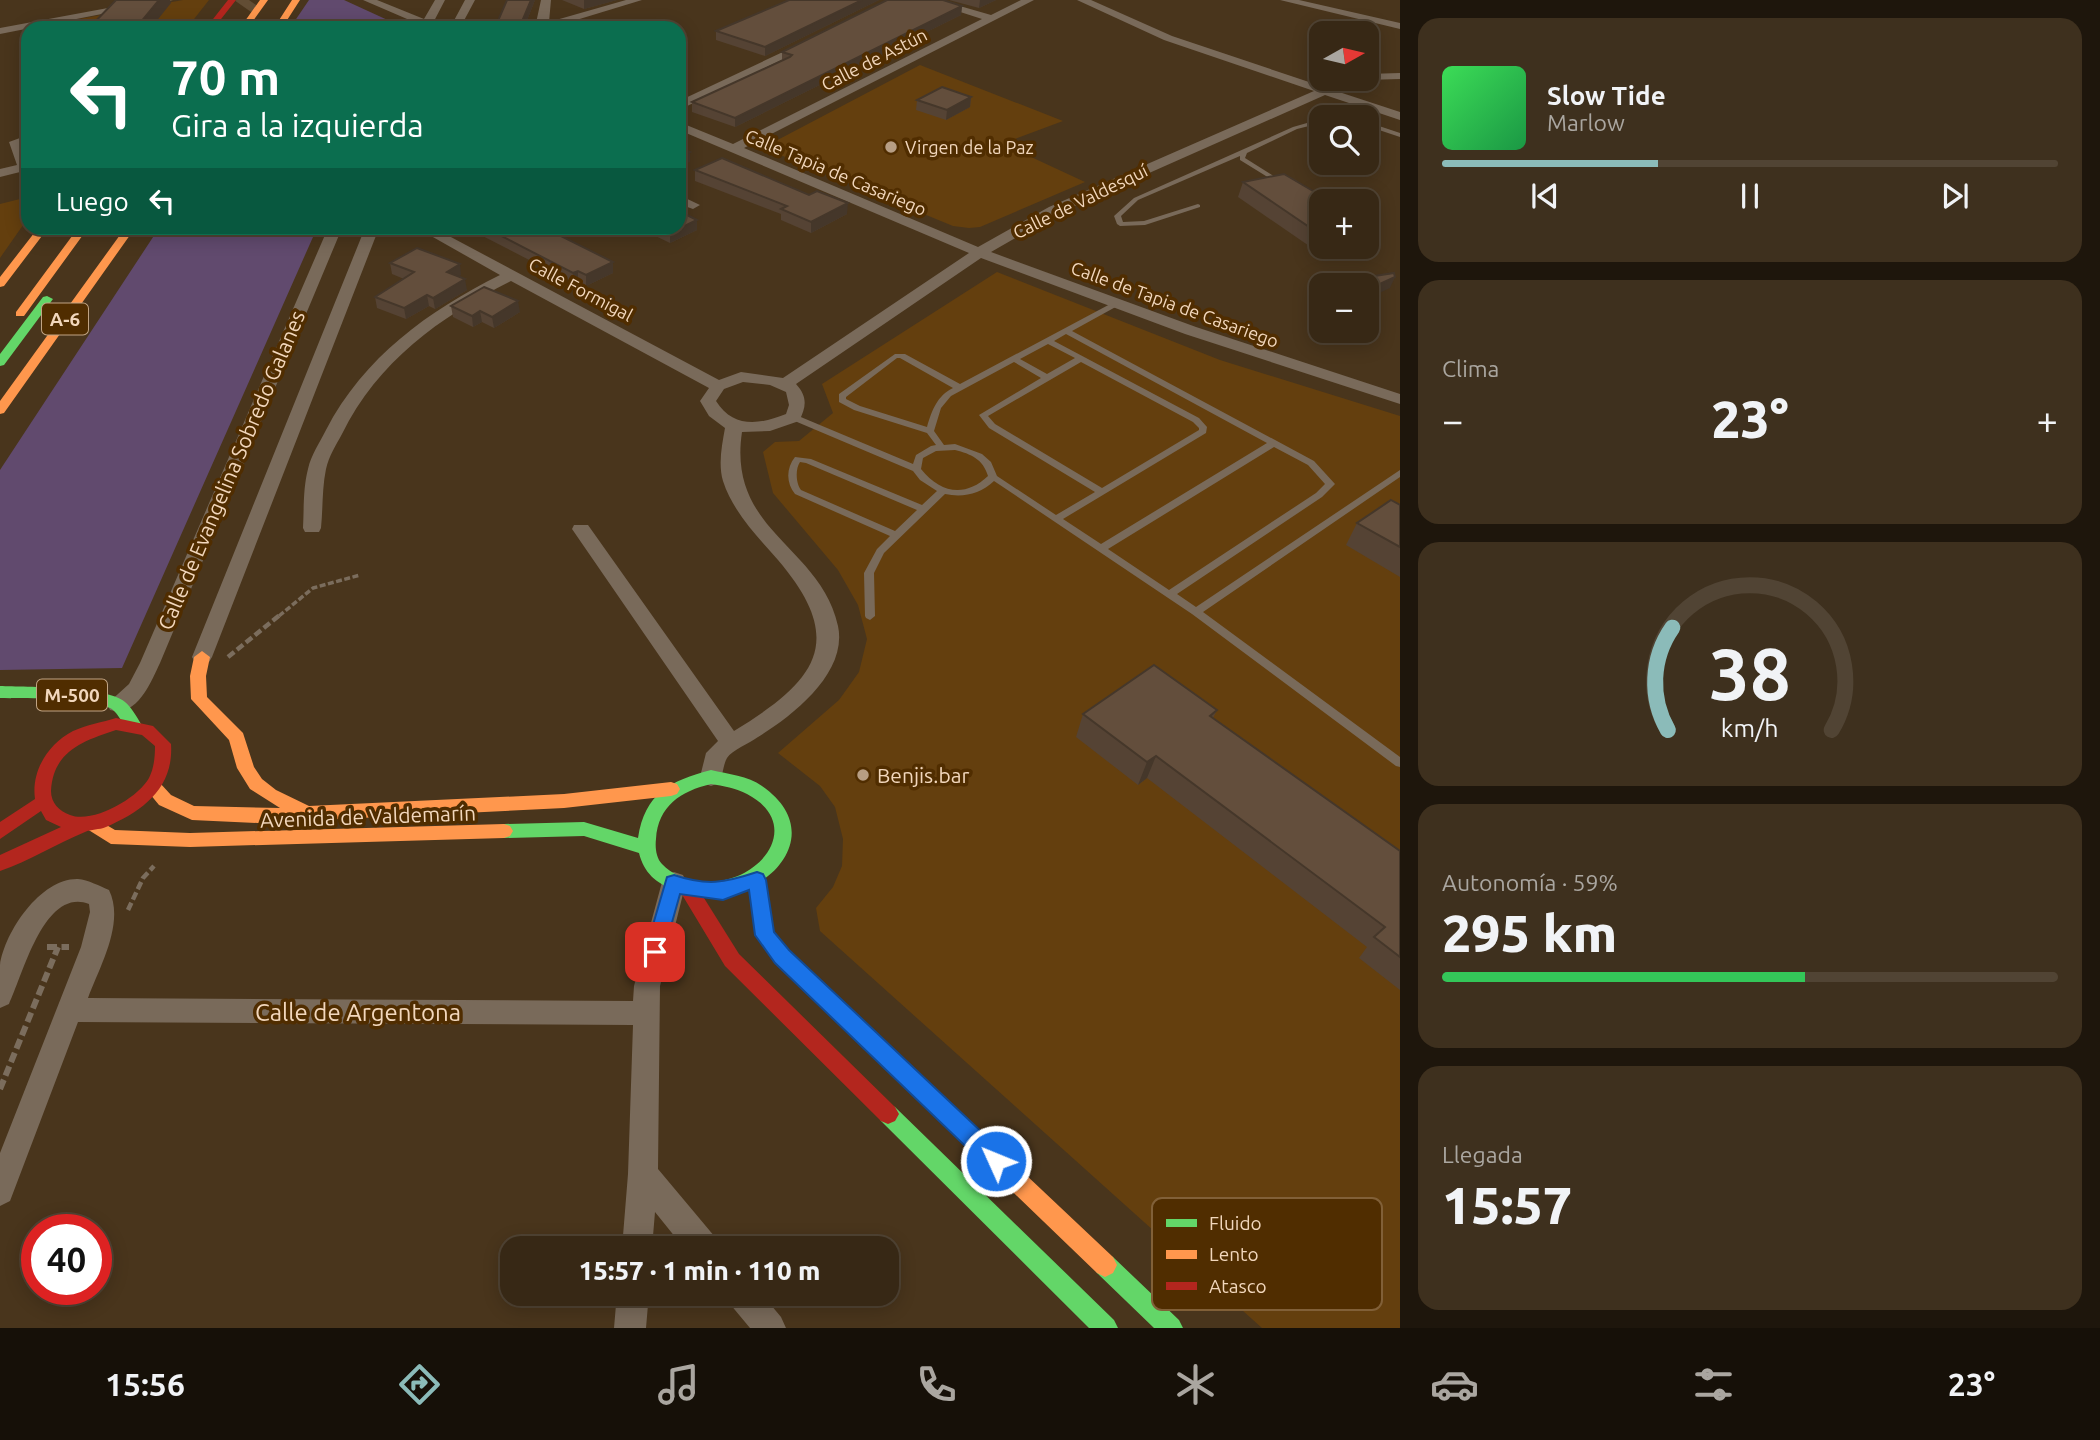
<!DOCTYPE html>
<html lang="es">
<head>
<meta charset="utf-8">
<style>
  :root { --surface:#372815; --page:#3e301e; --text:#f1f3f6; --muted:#aaa6a0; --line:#514434; --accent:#8bbbb9 }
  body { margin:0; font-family:Ubuntu,sans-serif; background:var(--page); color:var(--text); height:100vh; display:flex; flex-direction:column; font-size:26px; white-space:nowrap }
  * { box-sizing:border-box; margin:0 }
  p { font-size:23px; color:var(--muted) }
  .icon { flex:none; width:38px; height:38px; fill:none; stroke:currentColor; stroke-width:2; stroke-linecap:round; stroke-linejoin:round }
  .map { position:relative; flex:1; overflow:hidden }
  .side { display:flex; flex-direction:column; gap:18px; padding:18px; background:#1e160c; width:700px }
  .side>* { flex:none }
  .banner { position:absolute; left:21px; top:21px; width:665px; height:214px; border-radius:21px; box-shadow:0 4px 18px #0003,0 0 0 2px var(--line); background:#0b6e4f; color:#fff; overflow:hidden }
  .needle { width:46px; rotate:82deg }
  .fabs { position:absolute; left:1309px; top:21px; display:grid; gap:14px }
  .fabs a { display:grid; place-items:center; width:70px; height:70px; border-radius:14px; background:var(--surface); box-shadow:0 4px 18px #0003,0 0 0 2px var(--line); font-size:35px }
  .speed { position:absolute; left:21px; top:1214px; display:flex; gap:14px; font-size:35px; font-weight:700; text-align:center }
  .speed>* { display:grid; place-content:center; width:91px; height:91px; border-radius:50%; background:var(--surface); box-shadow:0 4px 18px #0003,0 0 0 2px var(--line); line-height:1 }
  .speed .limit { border:10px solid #d22; background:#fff; color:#111 }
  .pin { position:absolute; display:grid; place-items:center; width:60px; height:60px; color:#fff; margin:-30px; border-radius:14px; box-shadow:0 4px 10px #0006 }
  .me { position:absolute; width:77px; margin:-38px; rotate:314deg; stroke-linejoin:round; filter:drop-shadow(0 0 5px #0008) }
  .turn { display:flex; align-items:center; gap:24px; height:147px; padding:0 35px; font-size:32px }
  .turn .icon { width:91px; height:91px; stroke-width:2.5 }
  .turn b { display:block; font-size:49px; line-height:60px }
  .then { display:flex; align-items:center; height:66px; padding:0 35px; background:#0003; gap:14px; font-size:26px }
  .big { font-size:52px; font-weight:800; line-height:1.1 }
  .side .tile { flex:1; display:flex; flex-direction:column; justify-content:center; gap:10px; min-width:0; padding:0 24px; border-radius:21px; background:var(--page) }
  .side .dial { align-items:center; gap:0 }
  .dial svg { height:182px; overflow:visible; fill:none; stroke:var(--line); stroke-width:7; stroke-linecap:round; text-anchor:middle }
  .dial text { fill:var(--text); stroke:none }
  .song { display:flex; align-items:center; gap:21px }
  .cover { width:84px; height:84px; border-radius:10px; background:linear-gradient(135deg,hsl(130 70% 55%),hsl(140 70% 35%)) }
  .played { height:7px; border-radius:4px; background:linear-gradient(90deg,var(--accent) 35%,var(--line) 35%) }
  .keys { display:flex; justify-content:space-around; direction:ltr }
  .heat { display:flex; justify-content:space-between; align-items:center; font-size:38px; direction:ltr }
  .charge { height:10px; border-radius:5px; background:linear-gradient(90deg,#34c759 59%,var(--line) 0) }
  .trip { position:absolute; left:500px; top:1236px; width:399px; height:70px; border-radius:21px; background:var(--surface); box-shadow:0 4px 18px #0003,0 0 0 2px var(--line); font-weight:800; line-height:70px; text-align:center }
  .tabs { display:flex; height:112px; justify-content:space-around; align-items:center; background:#161008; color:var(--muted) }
  .tabs .icon { width:49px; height:49px }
  .tabs .on { color:var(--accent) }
  .tabs b { font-size:32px; color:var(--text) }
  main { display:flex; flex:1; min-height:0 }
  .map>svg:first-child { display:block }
</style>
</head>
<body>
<main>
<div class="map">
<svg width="1400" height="1328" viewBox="0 0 1400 1328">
  <rect width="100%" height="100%" fill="#49351c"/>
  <!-- built -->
  <path fill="#643f0e" d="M183 0H209L187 28H67L63 22Z
    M920 65 1063 121 1012 140 1016 150 1085 182 980 227 969 228 953 226 766 149 768 145Z
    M28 197V218L0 258V204Z
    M997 272 1220 360 1400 416V1328H1262L820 931 816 908 833 887 842 866 843 839 835 807 820 786 778 753 839 700 859 672 867 639 858 605 838 570 773 493 763 452 775 442 799 441 833 413 822 384Z"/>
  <!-- green -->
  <path fill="#614a6e" d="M309 0H344L405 28H290Z
    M159 228H317L122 668 0 670V470Z"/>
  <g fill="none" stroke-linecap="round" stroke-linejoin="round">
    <!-- highway-tunnel -->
    <path stroke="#624d34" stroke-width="21" stroke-dasharray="21 10" stroke-linecap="butt" d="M244 7 249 0"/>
    <!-- path-far2 -->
    <path stroke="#7b6d5d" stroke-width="3.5" stroke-dasharray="6 2.5" stroke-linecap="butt" d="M279 616 313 588 360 575"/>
    <!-- path-far1 -->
    <path stroke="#7b6d5d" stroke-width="4.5" stroke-dasharray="8 3.5" stroke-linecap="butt" d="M228 657 281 614
      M128 910 143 878 154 866"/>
    <!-- path -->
    <path stroke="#7b6d5d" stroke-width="6" stroke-dasharray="10 4.5" stroke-linecap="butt" d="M47 947H69
      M0 1089 58 947"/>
    <!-- lane -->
    <path fill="#796a5a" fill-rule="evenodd" d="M1321 119V123L1297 129 1247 153 1245 158 1283 182V184H1279L1240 160V156L1138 200 1121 216 1123 222 1144 221 1198 204 1200 205V207L1145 225 1120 226 1117 224 1114 216 1134 198 1293 127Z
      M1367 122 1400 133V137L1367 126Z
      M1114 302 1121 304 1072 331 1314 461 1335 484 1322 497 1177 594 1196 607 1400 470V477L1203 612 1400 757V767L1396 766 1192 614 994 481C980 494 963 498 945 494L884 553 874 573 875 616 870 620 866 618 865 616 864 573 877 549 890 536 795 494C786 483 786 468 795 457L811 459 922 505 937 491 920 480 913 471 790 419V415H796L913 464 916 455 931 446 936 445 927 433 854 410 839 402V394L895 354H905L960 384ZM1066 334 1267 443 1101 544 1063 519 1206 433 1207 427 1199 418 1054 341ZM1048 344 1075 358 1047 374 1020 359ZM897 358H900L953 388C937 396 932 410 927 427L860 406 846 399V397ZM1014 362 1041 378 979 415 989 428 1095 492 1056 515 997 476 991 462 982 454 955 444 944 445 934 431 941 408 951 396ZM1081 362 1193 422 1199 428V430L1102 488 995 424 988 416ZM1274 447 1308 465 1325 484 1316 493 1169 590 1108 549ZM955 450C971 454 983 459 988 476 965 498 940 493 921 469L923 458 936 451ZM800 462 806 463 917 510 895 531 801 490C796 484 795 469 800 462Z"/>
    <!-- street -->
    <path fill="#796a5a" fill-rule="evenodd" d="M151 0H173L0 34V28Z
      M363 0H377L424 19 435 0H445L433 23 442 28H420L421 25Z
      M465 0H475L460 28H450Z
      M541 0H551L549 22 626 0H642L550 28 536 23Z
      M923 0H939L991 15 1021 0H1034L744 148 978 247 1049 207 1314 91 1164 40 1077 0H1091L1172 36 1324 87 1349 79H1367V74L1400 73V79L1365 80 1336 91 1400 112V120L1325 95 1059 213 991 252 1196 327 1400 394V404L1185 334 981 258 796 384C807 396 807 406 799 421L770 431 742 432C727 532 820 545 838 626 848 673 792 716 758 737 750 743 732 750 727 758 723 765 723 776 719 783L711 786 703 783 700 777 706 753 718 741 572 529 574 525H588L734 731C816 681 848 642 778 560 757 536 733 512 723 481 718 464 722 445 725 428L709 416 700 401 709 388 511 281C440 317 378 361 342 434 336 445 329 456 326 469 322 488 323 508 321 528L319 532H305L303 528C304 509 303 488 308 469 311 455 320 442 326 430 364 357 428 311 500 275L417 228H434L719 380 741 372 783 378 969 253 679 130V122L733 144 982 19ZM743 382 770 385 786 392 789 405 786 414C759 425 733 428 716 401L724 389Z
      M1280 0H1299L1400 23V29Z
      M802 43 812 45 679 110V101Z
      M28 135V143L22 144 28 170 0 177V169L17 165 9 142Z
      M679 195 700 205 693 209 679 204Z
      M328 228H342L160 663C151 682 137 718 110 710L107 704 129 684 140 663Z
      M365 228H379L212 657 209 662H195L192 657Z
      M674 872 683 875 686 882 660 986 658 1169 715 1237 719 1248H684L655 1212 652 1248H622L628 1174 633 1025 78 1022 10 1201 0 1206V1153L81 947 90 912 89 904C44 887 23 975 9 1004L0 1008C0 994 0 978 0 965 5 931 41 878 78 879 88 880 100 886 109 890 125 923 100 966 88 998L633 1001 634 986 662 882 665 875Z
      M617 1293H649L646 1328H614Z
      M726 1293H761L781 1317 786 1328H750L730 1304Z"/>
    <!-- fast -->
    <path fill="#63d668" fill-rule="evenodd" d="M47 296 53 299 4 365 0 366V354L43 297Z
      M0 686C25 687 108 686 125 702 131 707 137 717 141 724L139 728C122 734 122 714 110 708 86 696 29 699 0 698Z
      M711 770C728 774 748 776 762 786 840 840 748 921 674 890 656 883 644 873 639 853L584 836 504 838 498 836 495 831 498 826 504 824 584 822 638 838C645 793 670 781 711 770ZM711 784C723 786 736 788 747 794 808 826 756 889 700 881 686 879 672 875 662 864 656 858 655 847 656 839 658 806 681 791 711 784Z
      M888 1104 895 1107 1114 1320 1118 1328H1089L881 1121 877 1114 881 1107Z
      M1105 1253 1113 1257 1179 1320 1183 1328H1154L1097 1273 1093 1265 1097 1257Z"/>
    <!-- slow -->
    <path fill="#ff974d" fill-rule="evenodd" d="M260 0H268L248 28H240Z
      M292 0H300L282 28H274Z
      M38 228H48L4 286 0 287V277Z
      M78 228H88L24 316H16V312Z
      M125 228H135L4 413 0 414V401Z
      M202 651 210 657 206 676 207 697 243 733 254 767 262 779 276 790 309 806 564 794 671 782 677 784 680 789 677 794 671 796 564 808 258 823 192 820 159 805 145 788 148 783 154 781 160 783 171 795 194 806 280 808 250 789 237 768 229 740 191 699 190 676 194 657Z
      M93 817 115 830 190 833 504 824 510 826 513 831 510 836 504 838 190 847 111 844 87 829 84 824 87 819Z
      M757 872 763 875 766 880 774 932 789 951 1113 1257 1117 1265 1113 1273 1105 1277 1097 1273 775 963 755 935 748 880 751 875Z"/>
    <!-- jam -->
    <path fill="#b3261e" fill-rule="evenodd" d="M228 0H236L214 28H206Z
      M116 718 153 726 171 744C174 788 143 811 106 827 99 830 91 829 85 832 56 844 29 861 0 871V855L61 827 46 820 41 811 0 839V822L35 799C31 771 48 744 73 731 86 725 103 722 116 718ZM116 730 142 735 155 746C155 757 154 768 149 778 138 798 93 824 70 815 59 811 51 803 51 791 53 751 83 741 116 730Z
      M687 880 694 882 739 954 895 1107 899 1114 895 1121 888 1124 881 1121 725 966 678 888 680 882Z"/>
  </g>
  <!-- wall -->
  <path fill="#554334" d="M535 0 524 28H498L497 23Z
    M562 0H617L584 9Z
    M789 0H879L765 56 716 40V31Z
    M949 0H996L979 8Z
    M962 6 961 15 735 127 692 112V102L782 60V52Z
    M971 97 970 107 946 120 916 110 917 100Z
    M695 170 847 214 811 233 781 220V214L695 181Z
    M1243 182 1325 198 1321 247H1332L1315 250 1238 197Z
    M697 220V230L670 243 639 228H679Z
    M467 228H545L613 262V273L586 286 578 281 574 283Z
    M390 263 461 275 458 276 467 290 435 309 429 306 406 319 377 308 375 297 404 279 392 274Z
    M1316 285 1390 288 1321 285V301L1312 296Z
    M451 306 520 312 494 328 482 322 473 327 453 317Z
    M1400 505V577L1346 545 1357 523Z
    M1217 710 1213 718 1400 851V990L1359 958 1367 947 1147 778 1138 785 1076 737 1083 714Z"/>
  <!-- shaded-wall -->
  <path fill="#45372a" d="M159 0H170L171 3 151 28H136Z
    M531 0H535L524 28H522L521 24Z
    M584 0H617L584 9Z
    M862 0H879L765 56V47Z
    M980 0H996L979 8Z
    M962 6 961 15 735 127V118Z
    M971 97 970 107 946 120 947 110Z
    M690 152V162L679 167V157Z
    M848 203 847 214 811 233V222Z
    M1374 219 1367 235V221Z
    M697 220V230L670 243V233Z
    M1321 235V247H1332L1315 250Z
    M613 262V273L586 286V275Z
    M460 264 461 275 449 283 447 272Z
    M578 271V281L574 283 573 273Z
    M1395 277 1390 288 1367 299V290Z
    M465 279 467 290 435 309 433 298Z
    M427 295 429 306 406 319 404 308Z
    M518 301 520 312 494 328 492 317Z
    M480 311 482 322 473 327 472 316Z
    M1156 756 1147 778 1138 785 1147 762Z"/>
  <!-- building -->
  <path fill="#634e3c" stroke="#45372a" stroke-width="2" d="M116 0H159L136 28H89Z
    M507 0H531L521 24 497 23Z
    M789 0H862L765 47 716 31Z
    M887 0H943L962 6 735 118 692 102 790 57 792 55 782 52Z
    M942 87 971 97 947 110 917 100Z
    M679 147 690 152 679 157Z
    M722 158 809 195 817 191 848 203 811 222 781 209 787 206 695 170Z
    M1284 174 1325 198 1336 196 1344 201H1321V235L1243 182Z
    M679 211 697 220 670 233 660 228H679Z
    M1367 215 1374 219 1367 221Z
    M486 228H545L613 262 586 275 578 271 573 273Z
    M417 248 460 264 447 272 465 279 433 298 427 295 404 308 375 297 414 272 390 263Z
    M1394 273 1395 277 1367 290V285H1321V288L1316 285Z
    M484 287 518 301 492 317 480 311 472 316 451 306Z
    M1391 500 1400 505V547L1357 523Z
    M1154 665 1217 710 1210 716 1400 851V957L1374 937 1385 927 1156 756 1147 762 1083 714Z"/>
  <!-- route -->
  <path fill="#1a73e8" stroke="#114b97" stroke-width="2" d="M757 872 763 874 766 880 774 932 789 950 1004 1153 1007 1161 1004 1168 996 1172 988 1168 775 963 755 935 749 890 723 900 680 894 662 958 655 960 648 958 645 952 667 877 674 875C707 886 724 883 757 872Z"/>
  <!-- markers -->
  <g fill="#b79e84" stroke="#502d00" stroke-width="2.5">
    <circle cx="891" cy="147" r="7"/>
    <circle cx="863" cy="775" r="7"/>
  </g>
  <g text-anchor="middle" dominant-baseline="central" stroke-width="7" stroke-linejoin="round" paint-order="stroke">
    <!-- far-street labels -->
    <g font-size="18" fill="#f2d7bc" stroke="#502d00">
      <text transform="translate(874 59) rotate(-27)">Calle de Astún</text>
      <text transform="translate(836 172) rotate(23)">Calle Tapia de Casariego</text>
      <text transform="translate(1080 201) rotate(-26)">Calle de Valdesquí</text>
      <text transform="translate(581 289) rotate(28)">Calle Formigal</text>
      <text transform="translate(1175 304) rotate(20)">Calle de Tapia de Casariego</text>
    </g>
    <!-- far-poi labels -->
    <g font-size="18" fill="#f2d7bc" stroke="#502d00" text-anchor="start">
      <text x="905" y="147">Virgen de la Paz</text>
    </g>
    <!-- shield labels -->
    <g fill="#502d00" stroke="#c1a484" stroke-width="2">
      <rect x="42" y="303.5" width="46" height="31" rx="5"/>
      <rect x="37" y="679.5" width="70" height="31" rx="5"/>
    </g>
    <g font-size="19" font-weight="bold" fill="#f2d7bc">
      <text x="65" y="319">A-6</text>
      <text x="72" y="695">M-500</text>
    </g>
    <!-- street labels -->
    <g font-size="21" fill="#f2d7bc" stroke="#502d00">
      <text transform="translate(231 470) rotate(-67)">Calle de Evangelina Sobredo Galanes</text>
      <text transform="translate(368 816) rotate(-2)">Avenida de Valdemarín</text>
    </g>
    <!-- poi labels -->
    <g font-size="21" fill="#f2d7bc" stroke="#502d00" text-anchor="start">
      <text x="877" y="775">Benjis.bar</text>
    </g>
    <!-- near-street labels -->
    <g font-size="24" fill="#f2d7bc" stroke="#502d00">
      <text x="358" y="1012">Calle de Argentona</text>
    </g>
  </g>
  <!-- legend -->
  <rect x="1152" y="1198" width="230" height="112" rx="10" fill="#502d00" stroke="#816038" stroke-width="2"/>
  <rect x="1166" y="1219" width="31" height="8" fill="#63d668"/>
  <rect x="1166" y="1250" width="31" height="9" fill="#ff974d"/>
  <rect x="1166" y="1282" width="31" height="8" fill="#b3261e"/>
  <g font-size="19" fill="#f2d7bc">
    <text x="1209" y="1230">Fluido</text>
    <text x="1209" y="1261">Lento</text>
    <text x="1209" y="1293">Atasco</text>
  </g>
</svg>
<div class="fabs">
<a><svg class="needle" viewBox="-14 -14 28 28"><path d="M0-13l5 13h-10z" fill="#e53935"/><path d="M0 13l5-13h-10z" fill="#aaa6a0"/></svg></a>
<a><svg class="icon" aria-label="search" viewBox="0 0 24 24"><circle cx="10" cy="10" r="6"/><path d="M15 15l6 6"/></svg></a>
<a>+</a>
<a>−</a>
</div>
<div class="speed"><div class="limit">40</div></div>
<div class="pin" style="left:655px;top:952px;background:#d93025"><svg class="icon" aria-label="arrive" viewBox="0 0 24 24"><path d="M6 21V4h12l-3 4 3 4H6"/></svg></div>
<svg class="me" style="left:996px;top:1161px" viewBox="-20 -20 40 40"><circle r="17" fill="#1a73e8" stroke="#fff" stroke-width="3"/><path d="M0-11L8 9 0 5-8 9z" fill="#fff"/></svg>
<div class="trip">15:57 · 1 min · 110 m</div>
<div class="banner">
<div class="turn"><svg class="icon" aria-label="left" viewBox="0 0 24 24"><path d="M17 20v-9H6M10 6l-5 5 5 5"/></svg><div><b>70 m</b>Gira a la izquierda</div></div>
<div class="then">Luego<svg class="icon" aria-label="left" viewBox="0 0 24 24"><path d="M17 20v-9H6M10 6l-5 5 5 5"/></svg></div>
</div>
</div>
<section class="side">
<div class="tile">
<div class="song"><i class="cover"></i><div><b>Slow Tide</b><p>Marlow</p></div></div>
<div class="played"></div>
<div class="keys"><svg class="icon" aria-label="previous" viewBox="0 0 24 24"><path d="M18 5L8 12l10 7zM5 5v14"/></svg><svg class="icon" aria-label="pause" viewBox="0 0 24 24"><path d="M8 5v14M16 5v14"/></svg><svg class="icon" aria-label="next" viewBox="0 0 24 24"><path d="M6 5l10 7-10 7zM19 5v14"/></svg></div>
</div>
<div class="tile"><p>Clima</p>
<div class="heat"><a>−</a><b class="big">23°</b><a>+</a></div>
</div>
<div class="tile dial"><svg viewBox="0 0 100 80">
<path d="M14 69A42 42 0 1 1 86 69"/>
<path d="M14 69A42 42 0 0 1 16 24" stroke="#8bbbb9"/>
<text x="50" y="56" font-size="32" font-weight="700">38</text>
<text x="50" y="72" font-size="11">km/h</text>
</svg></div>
<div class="tile"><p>Autonomía · 59%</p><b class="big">295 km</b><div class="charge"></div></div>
<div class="tile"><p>Llegada</p><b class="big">15:57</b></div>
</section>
</main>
<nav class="tabs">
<b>15:56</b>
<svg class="icon on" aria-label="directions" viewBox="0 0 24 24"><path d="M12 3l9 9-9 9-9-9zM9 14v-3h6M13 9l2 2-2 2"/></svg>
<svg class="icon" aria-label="music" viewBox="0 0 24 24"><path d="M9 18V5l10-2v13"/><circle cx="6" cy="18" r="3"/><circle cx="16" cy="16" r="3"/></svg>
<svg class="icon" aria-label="phone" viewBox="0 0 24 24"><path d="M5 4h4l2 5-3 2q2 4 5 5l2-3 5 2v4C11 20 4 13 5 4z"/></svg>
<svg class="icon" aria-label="climate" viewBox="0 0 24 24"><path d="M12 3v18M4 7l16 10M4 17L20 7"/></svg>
<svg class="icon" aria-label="car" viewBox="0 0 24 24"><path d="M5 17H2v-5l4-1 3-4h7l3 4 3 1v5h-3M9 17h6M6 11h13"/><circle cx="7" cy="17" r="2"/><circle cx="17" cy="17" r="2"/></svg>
<svg class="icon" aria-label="filters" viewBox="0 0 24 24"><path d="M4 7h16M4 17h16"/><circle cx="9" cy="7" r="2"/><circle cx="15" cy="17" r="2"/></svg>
<b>23°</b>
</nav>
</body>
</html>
